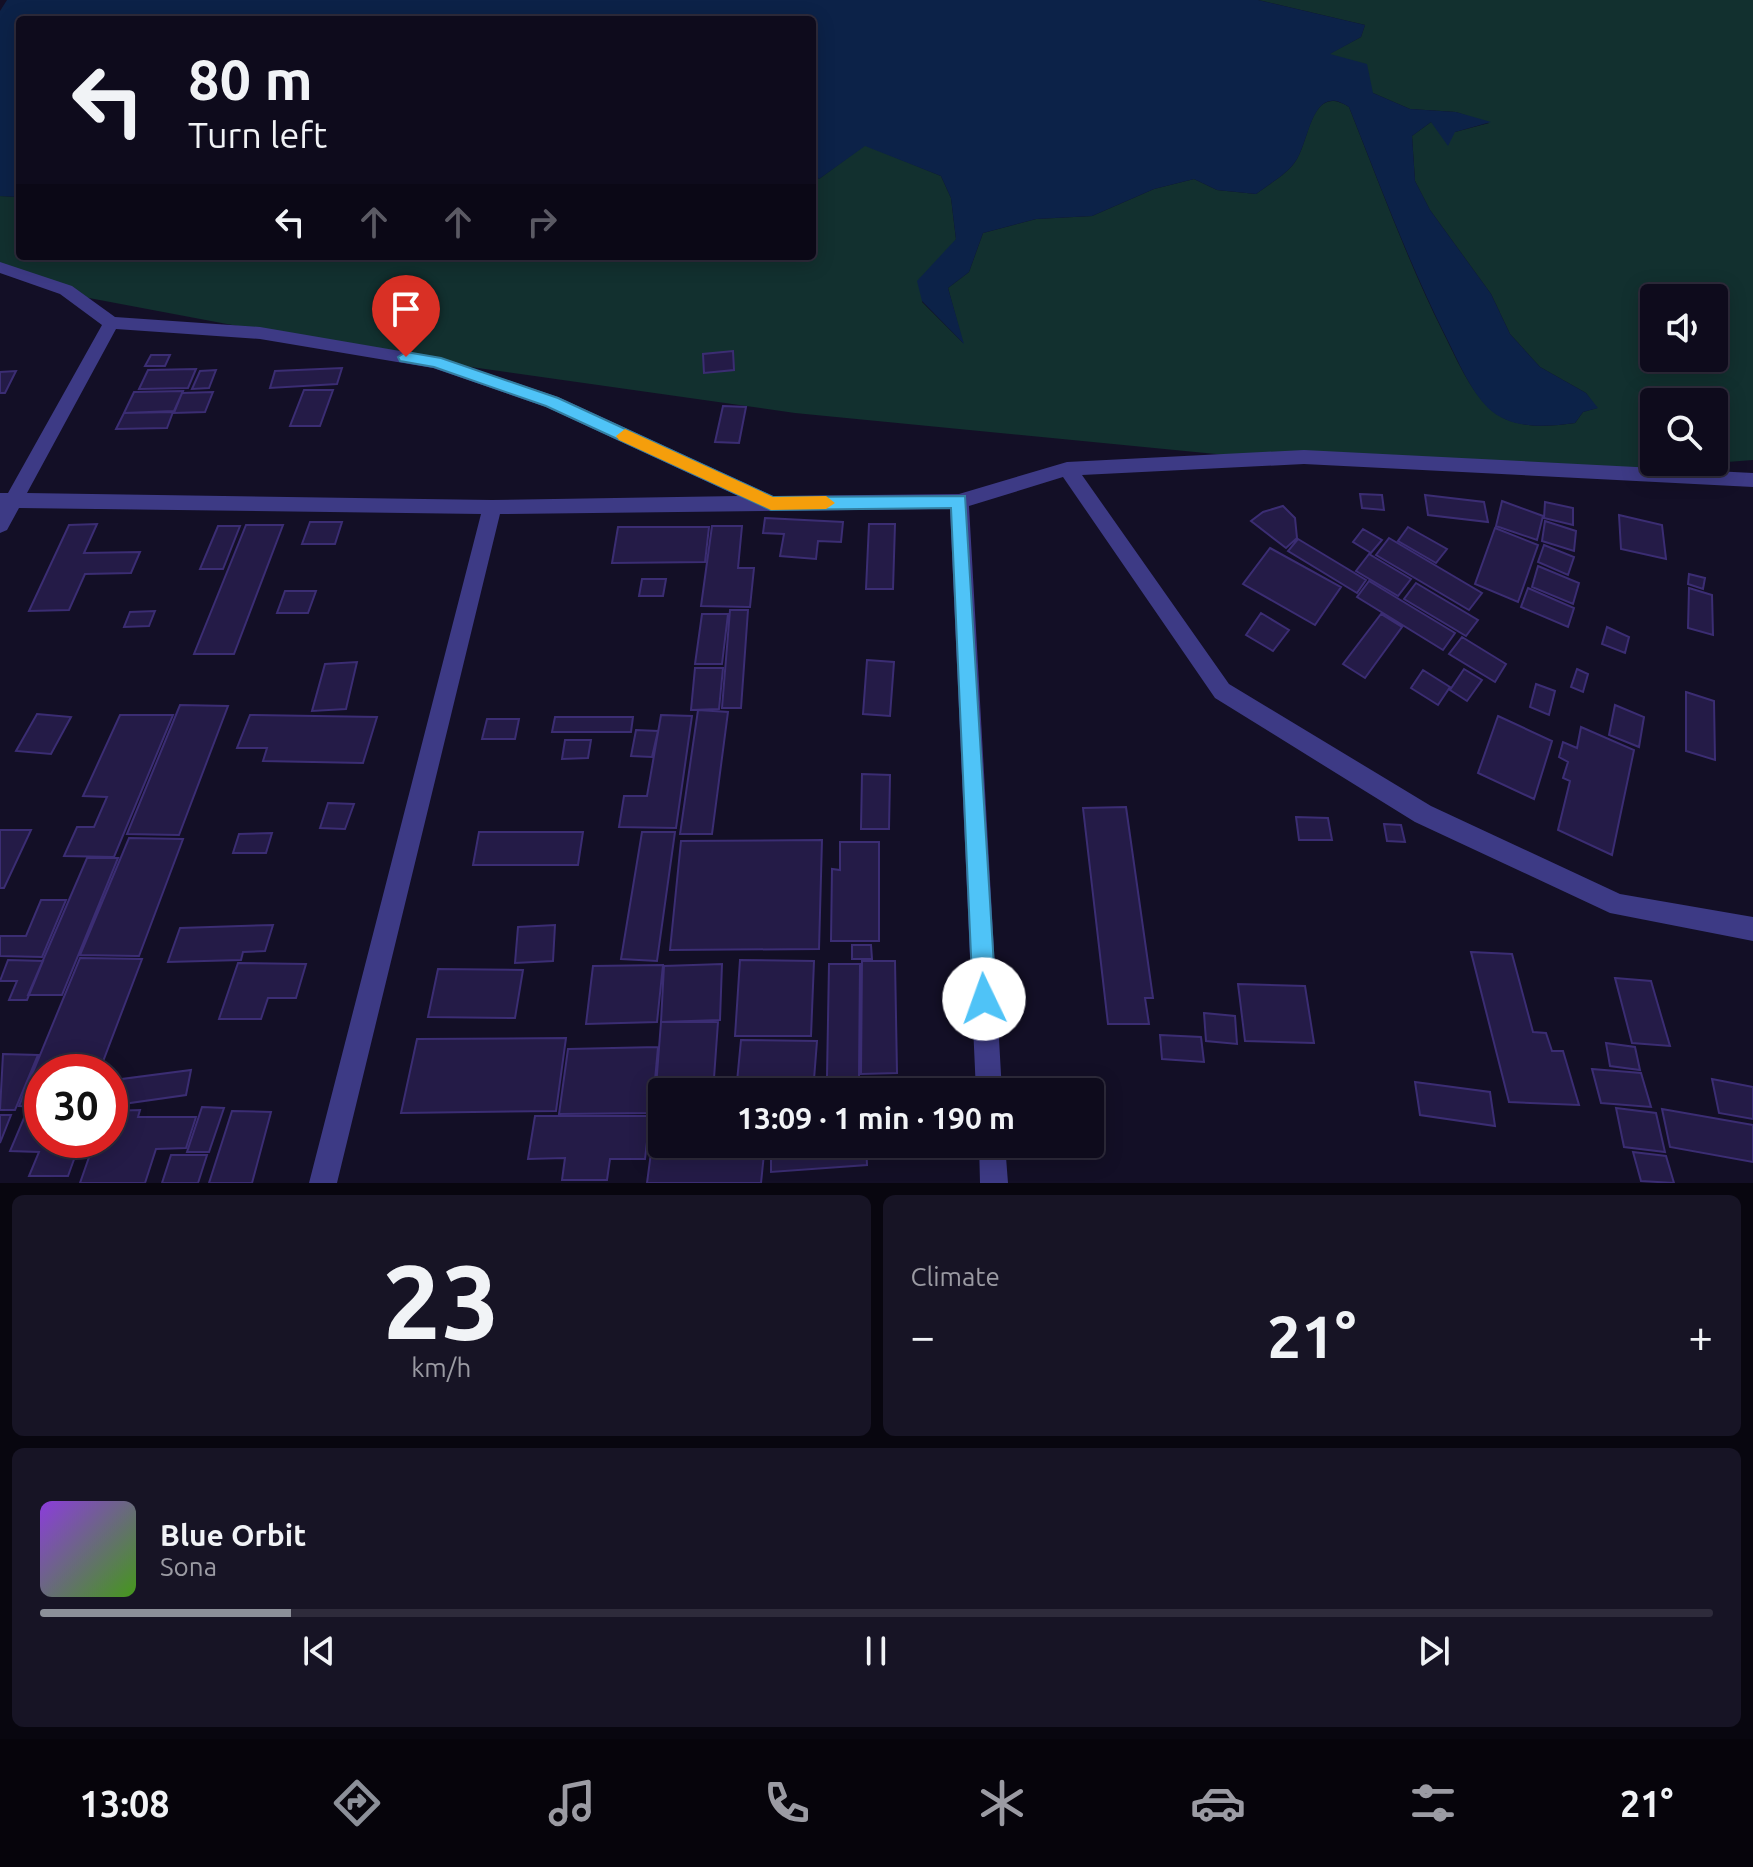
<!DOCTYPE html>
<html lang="en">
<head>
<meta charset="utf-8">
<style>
  :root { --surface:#0e0b1c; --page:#171425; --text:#f1f3f6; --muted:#9b9ba3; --line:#2e2b3b; --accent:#8c9099 }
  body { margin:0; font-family:Ubuntu,sans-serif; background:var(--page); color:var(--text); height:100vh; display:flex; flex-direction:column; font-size:30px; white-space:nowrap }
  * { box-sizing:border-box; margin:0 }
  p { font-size:26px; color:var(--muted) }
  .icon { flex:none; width:44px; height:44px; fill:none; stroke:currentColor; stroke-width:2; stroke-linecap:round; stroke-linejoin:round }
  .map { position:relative; height:1183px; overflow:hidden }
  .details { display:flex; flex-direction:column; gap:12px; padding:12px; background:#08060f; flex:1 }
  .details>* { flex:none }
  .hud { position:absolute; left:16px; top:16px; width:800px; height:244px; border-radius:8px; box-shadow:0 4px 20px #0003,0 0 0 2px var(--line); background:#0e0b1c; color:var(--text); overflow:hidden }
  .buttons { position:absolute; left:1640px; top:284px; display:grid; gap:16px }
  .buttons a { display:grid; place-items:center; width:88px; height:88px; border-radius:8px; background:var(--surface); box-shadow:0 4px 20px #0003,0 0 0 2px var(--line); font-size:40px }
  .speed { position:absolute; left:24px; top:1054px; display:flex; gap:16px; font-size:40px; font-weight:700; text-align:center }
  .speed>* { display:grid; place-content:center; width:104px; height:104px; border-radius:50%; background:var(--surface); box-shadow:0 4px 20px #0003,0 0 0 2px var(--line); line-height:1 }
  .speed .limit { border:12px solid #d22; background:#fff; color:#111 }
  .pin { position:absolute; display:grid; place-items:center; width:68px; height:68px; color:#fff; margin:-82px -34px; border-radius:50% 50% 50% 0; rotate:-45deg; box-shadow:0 0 8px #0007 }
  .pin .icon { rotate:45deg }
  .me { position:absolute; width:88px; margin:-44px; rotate:357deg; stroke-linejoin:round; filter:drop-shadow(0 0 6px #0008) }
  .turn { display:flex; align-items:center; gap:28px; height:168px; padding:0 40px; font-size:36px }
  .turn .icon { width:104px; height:104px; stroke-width:2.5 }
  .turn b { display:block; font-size:56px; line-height:68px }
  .lanes { display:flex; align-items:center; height:76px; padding:0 40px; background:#0003; justify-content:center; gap:40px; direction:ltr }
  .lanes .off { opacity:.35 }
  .big { font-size:60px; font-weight:700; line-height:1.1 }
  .details .card { flex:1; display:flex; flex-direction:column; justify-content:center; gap:12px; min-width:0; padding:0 28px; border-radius:12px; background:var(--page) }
  .details .dial { align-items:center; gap:0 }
  .dial b { font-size:104px; line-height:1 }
  .song { display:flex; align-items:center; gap:24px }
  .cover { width:96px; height:96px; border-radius:12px; background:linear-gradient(135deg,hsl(270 70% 55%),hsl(100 70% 35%)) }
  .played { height:8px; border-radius:4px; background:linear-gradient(90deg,var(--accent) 15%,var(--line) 15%) }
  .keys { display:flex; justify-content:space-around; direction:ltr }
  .heat { display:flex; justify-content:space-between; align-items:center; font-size:44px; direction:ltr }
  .details .tiles { flex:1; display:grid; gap:12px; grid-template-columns:1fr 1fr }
  .card:last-child { grid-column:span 2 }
  .trip { position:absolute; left:648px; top:1078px; width:456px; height:80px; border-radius:8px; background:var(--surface); box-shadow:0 4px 20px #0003,0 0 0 2px var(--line); font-weight:700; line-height:80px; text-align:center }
  .dock { display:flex; height:128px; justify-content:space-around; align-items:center; background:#06040b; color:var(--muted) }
  .dock .icon { width:56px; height:56px }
  .dock .active { color:var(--accent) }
  .dock b { font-size:36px; color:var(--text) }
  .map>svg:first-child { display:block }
</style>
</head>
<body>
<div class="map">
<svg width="1753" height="1183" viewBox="0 0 1753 1183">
  <rect width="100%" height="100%" fill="#130f26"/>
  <!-- green -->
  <path fill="#12302f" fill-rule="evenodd" d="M1258 0H1753V460L1546 476 1288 461 795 413 407 358 89 298 0 270V196L20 197V256H812V171L819 179 865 145 941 176 951 198 956 239 922 302 963 343 948 288 969 272 983 233 1036 219 1092 216 1154 189 1194 179 1217 190 1256 194C1269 184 1286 175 1295 162 1310 142 1310 82 1349 107 1379 183 1407 260 1444 334 1456 358 1469 388 1488 407 1511 430 1546 427 1575 423L1583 412 1597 408 1586 393 1540 367 1510 334 1491 294 1430 210 1415 181 1412 136 1431 122 1455 132 1489 123 1456 112 1410 109 1373 93 1329 54 1361 37 1365 25ZM1654 298H1714V358H1654ZM1654 402H1714V462H1654Z"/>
  <!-- water -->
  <path fill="#0c2248" d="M7 0H1258L1365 25 1361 37 1330 54 1367 64 1373 93 1410 109 1456 112 1491 122 1455 132 1448 146 1431 122 1412 136 1415 181 1430 210 1491 294 1510 334 1540 367 1586 393 1598 408 1583 412 1575 423C1546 427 1511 430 1488 408 1470 390 1458 361 1447 339 1409 264 1380 185 1349 107 1311 81 1310 142 1295 162 1286 175 1269 184 1256 194L1217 190 1194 179 1154 189 1092 216 1036 219 983 233 969 272 948 288 964 344 922 301 917 281 956 239 951 198 941 176 865 146 819 179 812 171V20H20V197L0 196V11Z"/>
  <!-- building -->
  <path fill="#241b47" stroke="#3b2d73" stroke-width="2" d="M733 351 734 370 704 373 703 354Z
    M151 355H170L165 366H145Z
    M342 368 337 384 270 388 275 371Z
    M196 369 188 388 139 389 148 370Z
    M216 370 209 388 192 389 200 371Z
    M16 371 5 393H0V372Z
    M304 390H333L320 426H290Z
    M183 391 174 411 124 413 134 392Z
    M213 392 205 412 174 413 182 393Z
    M723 406 746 407 739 443 715 442Z
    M173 412 167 428 116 429 124 413Z
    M1360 494 1382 495 1384 510 1362 508Z
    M1425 495 1484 502 1488 522 1428 515Z
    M1502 501 1543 516 1537 540 1496 526Z
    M1545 502 1573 508V525L1544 518Z
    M1283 506 1295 518 1297 538 1286 548 1251 521 1263 512Z
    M1619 515 1662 525 1666 559 1621 549Z
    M765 518 843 522 841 542 818 541 816 559 780 556 784 534 763 533Z
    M1545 521 1576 531 1574 551 1542 541Z
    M310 522H342L335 544H302Z
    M97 524 84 553 140 552 131 573 85 574 69 610 29 611 69 525Z
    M869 524H895L893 589H866Z
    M246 525H283L234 654H194Z
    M218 526H240L223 569H200Z
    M712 526H742L738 568H754L750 607 701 606Z
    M618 527H709L705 562 612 563Z
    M1408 527 1447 549 1436 563 1398 541Z
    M1495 528 1538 545 1518 602 1475 584Z
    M1363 529 1382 540 1371 553 1353 542Z
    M1389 538 1482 593 1469 610 1376 555Z
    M1298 539 1366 580 1357 593 1288 551Z
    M1544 545 1574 557 1568 575 1538 562Z
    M1270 548 1341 587 1315 625 1243 584Z
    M1369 554 1411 579 1398 596 1356 571Z
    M1538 566 1579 583 1573 604 1532 587Z
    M1689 574 1705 578 1703 589 1688 584Z
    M642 579H666L663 596H639Z
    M1369 581 1455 633 1443 650 1357 597Z
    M1416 583 1478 620 1466 636 1404 599Z
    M1528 588 1574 608 1568 627 1521 607Z
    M1689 588 1712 595 1713 635 1688 628Z
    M285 591H316L308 613H277Z
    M730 610H748L741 708H722Z
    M155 611 149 626 124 627 130 612Z
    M1261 613 1289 630 1273 651 1246 635Z
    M702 614H728L722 664H695Z
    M1381 614 1402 627 1365 678 1343 664Z
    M1607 627 1629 637 1625 653 1602 644Z
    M1462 637 1506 664 1495 682 1449 654Z
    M867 660 894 662 890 716 863 714Z
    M357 662 346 709 312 711 325 664Z
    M695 668H723L719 709 691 710Z
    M1464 669 1482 680 1467 701 1450 690Z
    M1577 669 1588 674 1583 692 1571 687Z
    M1423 670 1450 687 1438 705 1411 688Z
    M1536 684 1555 691 1549 715 1530 707Z
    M1686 692 1714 701 1715 760 1686 751Z
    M180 705 228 706 179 835 127 834Z
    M1615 705 1644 717 1639 747 1609 735Z
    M698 710 728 712 712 834H680Z
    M37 714 71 717 51 754 16 751Z
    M120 715H173L114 857 64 856 77 827H94L107 797 83 796Z
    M250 715 377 717 363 763 263 761 267 748H237Z
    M661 715 692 716 676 828 619 827 624 796H647Z
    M1498 716 1552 741 1534 799 1478 773Z
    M555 717H633L631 732H552Z
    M487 719H519L515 739H482Z
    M1581 727 1634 750 1612 855 1558 830 1570 781 1563 778 1568 762 1559 757 1563 742 1577 748Z
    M636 730 658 731 652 757 631 756Z
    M565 740H591L588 758 562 759Z
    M862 774 890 775 889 829H861Z
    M328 803 354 804 345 829 320 828Z
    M1126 807 1153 998H1145L1149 1024H1108L1083 808Z
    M1296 817 1328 818 1332 840H1299Z
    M1384 824 1401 825 1405 842 1387 841Z
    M0 830H31L4 888H0Z
    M479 832H583L578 865H473Z
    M642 832H675L657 961 621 959Z
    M272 833 266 853H233L239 834Z
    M129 838 183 839 139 956 80 955Z
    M822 840 819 949 670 950 681 841Z
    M840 842H879V941H831L832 869 840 870Z
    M87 858H118L62 995H28Z
    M41 900H66L42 957 0 956V936H26Z
    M273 925 265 951 243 952 241 960 168 962 180 928Z
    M555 925 553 961 515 963 518 927Z
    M852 945H871L872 959H852Z
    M1471 952 1512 954 1533 1032 1546 1033 1552 1051H1563L1579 1105 1509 1102Z
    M80 958 142 959 99 1072H42V1107L19 1106Z
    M8 960 43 961 27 1000H9L17 981H0Z
    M740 960 814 961 811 1036H735Z
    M862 961H895L897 1073 861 1074Z
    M238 963 306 964 296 998H268L261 1019H219Z
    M722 964 720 1020 661 1022 664 966Z
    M829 964H860L859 1077H827Z
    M663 965 657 1022 586 1024 593 966Z
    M438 969 523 970 515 1018 428 1017Z
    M1615 978 1651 981 1670 1046 1632 1043Z
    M1238 984 1305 986 1314 1043 1245 1041Z
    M1204 1013 1235 1016 1237 1044 1206 1041Z
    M661 1022H718L713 1092H662V1113H654Z
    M1160 1035 1201 1037 1204 1062 1162 1059Z
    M566 1038 556 1111 401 1113 417 1039Z
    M741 1040 817 1041 813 1092H736Z
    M1606 1043 1635 1047 1640 1070 1610 1066Z
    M658 1047 652 1113 559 1114 568 1049Z
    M3 1054 38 1055 15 1110H0Z
    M1592 1069 1641 1073 1651 1107 1601 1103Z
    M191 1070 186 1095 116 1105 122 1079Z
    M1712 1079 1753 1087V1119L1719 1113Z
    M1415 1082 1490 1092 1495 1126 1420 1115Z
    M202 1107 224 1108 209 1152H187Z
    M1616 1108 1656 1113 1665 1152 1624 1147Z
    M1662 1109 1753 1125V1162L1670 1147Z
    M140 1110 138 1117H196L186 1148 156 1149 145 1183H80L95 1140H110V1111Z
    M232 1111 271 1112 252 1183H209Z
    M0 1115H11L0 1143Z
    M656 1115H662V1144H765L761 1183H647Z
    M535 1116H650L645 1159H610L607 1180H562L565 1158 528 1159Z
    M24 1118H42V1140H81L68 1176H29L39 1152 10 1151Z
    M771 1144H866L867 1165 771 1172Z
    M1633 1152 1666 1156 1674 1183 1641 1181Z
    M171 1155H207L198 1183H162Z"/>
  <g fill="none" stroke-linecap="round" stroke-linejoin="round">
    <!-- minor -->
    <path fill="#3d3a85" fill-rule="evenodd" d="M0 262 72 286 115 317 260 327 441 358 558 397 773 496 959 494 1067 462 1304 450 1753 473V487L1304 464 1082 475 1229 684 1431 806 1620 894 1753 917V941L1610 913 1415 822 1215 698 1063 477 969 506 1002 1092H976L950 509 500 514 337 1183H309L481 514 19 508 7 530 0 533V493H8L102 325 60 294 0 273ZM116 329 260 339 433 368 546 407 738 496 492 500 27 493Z
      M979 1144H1005L1008 1183H980Z"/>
  </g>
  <!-- route -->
  <path fill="#4fc3f7" stroke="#337fa1" stroke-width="2" d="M406 352 441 358 558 398 773 497 965 496 996 999 992 1007 984 1010 976 1007 973 999 951 508 771 510 546 406 434 367 400 361 398 357Z"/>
  <!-- slow -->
  <path fill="#f59e0b" d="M625 429 773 497 826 496 835 503 826 509 771 510 619 440 616 436Z"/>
</svg>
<div class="buttons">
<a><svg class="icon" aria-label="sound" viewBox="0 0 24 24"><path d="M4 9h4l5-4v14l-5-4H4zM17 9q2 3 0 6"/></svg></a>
<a><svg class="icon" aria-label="search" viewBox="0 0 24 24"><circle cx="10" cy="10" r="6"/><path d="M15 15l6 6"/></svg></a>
</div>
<div class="speed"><div class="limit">30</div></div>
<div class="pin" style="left:406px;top:357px;background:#d93025"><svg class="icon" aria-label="arrive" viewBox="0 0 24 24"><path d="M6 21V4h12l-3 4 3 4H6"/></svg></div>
<svg class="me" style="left:984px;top:999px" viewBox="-20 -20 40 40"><circle r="19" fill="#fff"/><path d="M0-13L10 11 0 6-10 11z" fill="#4fc3f7"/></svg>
<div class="trip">13:09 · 1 min · 190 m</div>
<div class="hud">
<div class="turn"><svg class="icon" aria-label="left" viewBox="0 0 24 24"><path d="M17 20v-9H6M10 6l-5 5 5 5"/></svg><div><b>80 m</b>Turn left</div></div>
<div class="lanes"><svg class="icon" aria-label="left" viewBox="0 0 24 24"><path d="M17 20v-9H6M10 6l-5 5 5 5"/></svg><svg class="icon off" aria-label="ahead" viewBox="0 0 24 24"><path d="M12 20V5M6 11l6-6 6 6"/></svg><svg class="icon off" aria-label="ahead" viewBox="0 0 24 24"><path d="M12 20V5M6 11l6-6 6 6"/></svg><svg class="icon off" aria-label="right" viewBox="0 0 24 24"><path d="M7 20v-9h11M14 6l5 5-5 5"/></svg></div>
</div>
</div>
<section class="details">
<div class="tiles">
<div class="card dial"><b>23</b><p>km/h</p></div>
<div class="card"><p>Climate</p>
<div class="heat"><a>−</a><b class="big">21°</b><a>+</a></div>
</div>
<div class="card">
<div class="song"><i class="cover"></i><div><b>Blue Orbit</b><p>Sona</p></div></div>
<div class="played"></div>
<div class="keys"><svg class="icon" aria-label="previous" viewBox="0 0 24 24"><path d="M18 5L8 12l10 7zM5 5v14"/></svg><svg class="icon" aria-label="pause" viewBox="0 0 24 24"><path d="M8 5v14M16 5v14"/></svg><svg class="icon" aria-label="next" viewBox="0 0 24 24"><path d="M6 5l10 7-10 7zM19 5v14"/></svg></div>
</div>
</div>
</section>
<nav class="dock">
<b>13:08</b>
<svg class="icon active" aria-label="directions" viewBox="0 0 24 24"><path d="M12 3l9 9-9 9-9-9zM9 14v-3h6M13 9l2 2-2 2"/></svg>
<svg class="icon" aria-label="music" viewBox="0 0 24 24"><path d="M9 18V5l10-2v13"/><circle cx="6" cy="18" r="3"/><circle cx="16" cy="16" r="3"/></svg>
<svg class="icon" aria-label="phone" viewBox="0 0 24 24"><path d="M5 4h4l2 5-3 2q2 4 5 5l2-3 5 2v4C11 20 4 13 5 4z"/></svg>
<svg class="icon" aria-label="climate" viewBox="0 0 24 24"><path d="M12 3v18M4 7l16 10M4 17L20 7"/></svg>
<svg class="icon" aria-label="car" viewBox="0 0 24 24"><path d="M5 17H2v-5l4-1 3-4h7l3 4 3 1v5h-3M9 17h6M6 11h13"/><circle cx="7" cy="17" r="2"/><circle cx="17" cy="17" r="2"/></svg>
<svg class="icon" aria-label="filters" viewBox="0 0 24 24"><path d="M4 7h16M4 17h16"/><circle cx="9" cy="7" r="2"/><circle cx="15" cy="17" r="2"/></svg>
<b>21°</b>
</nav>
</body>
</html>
